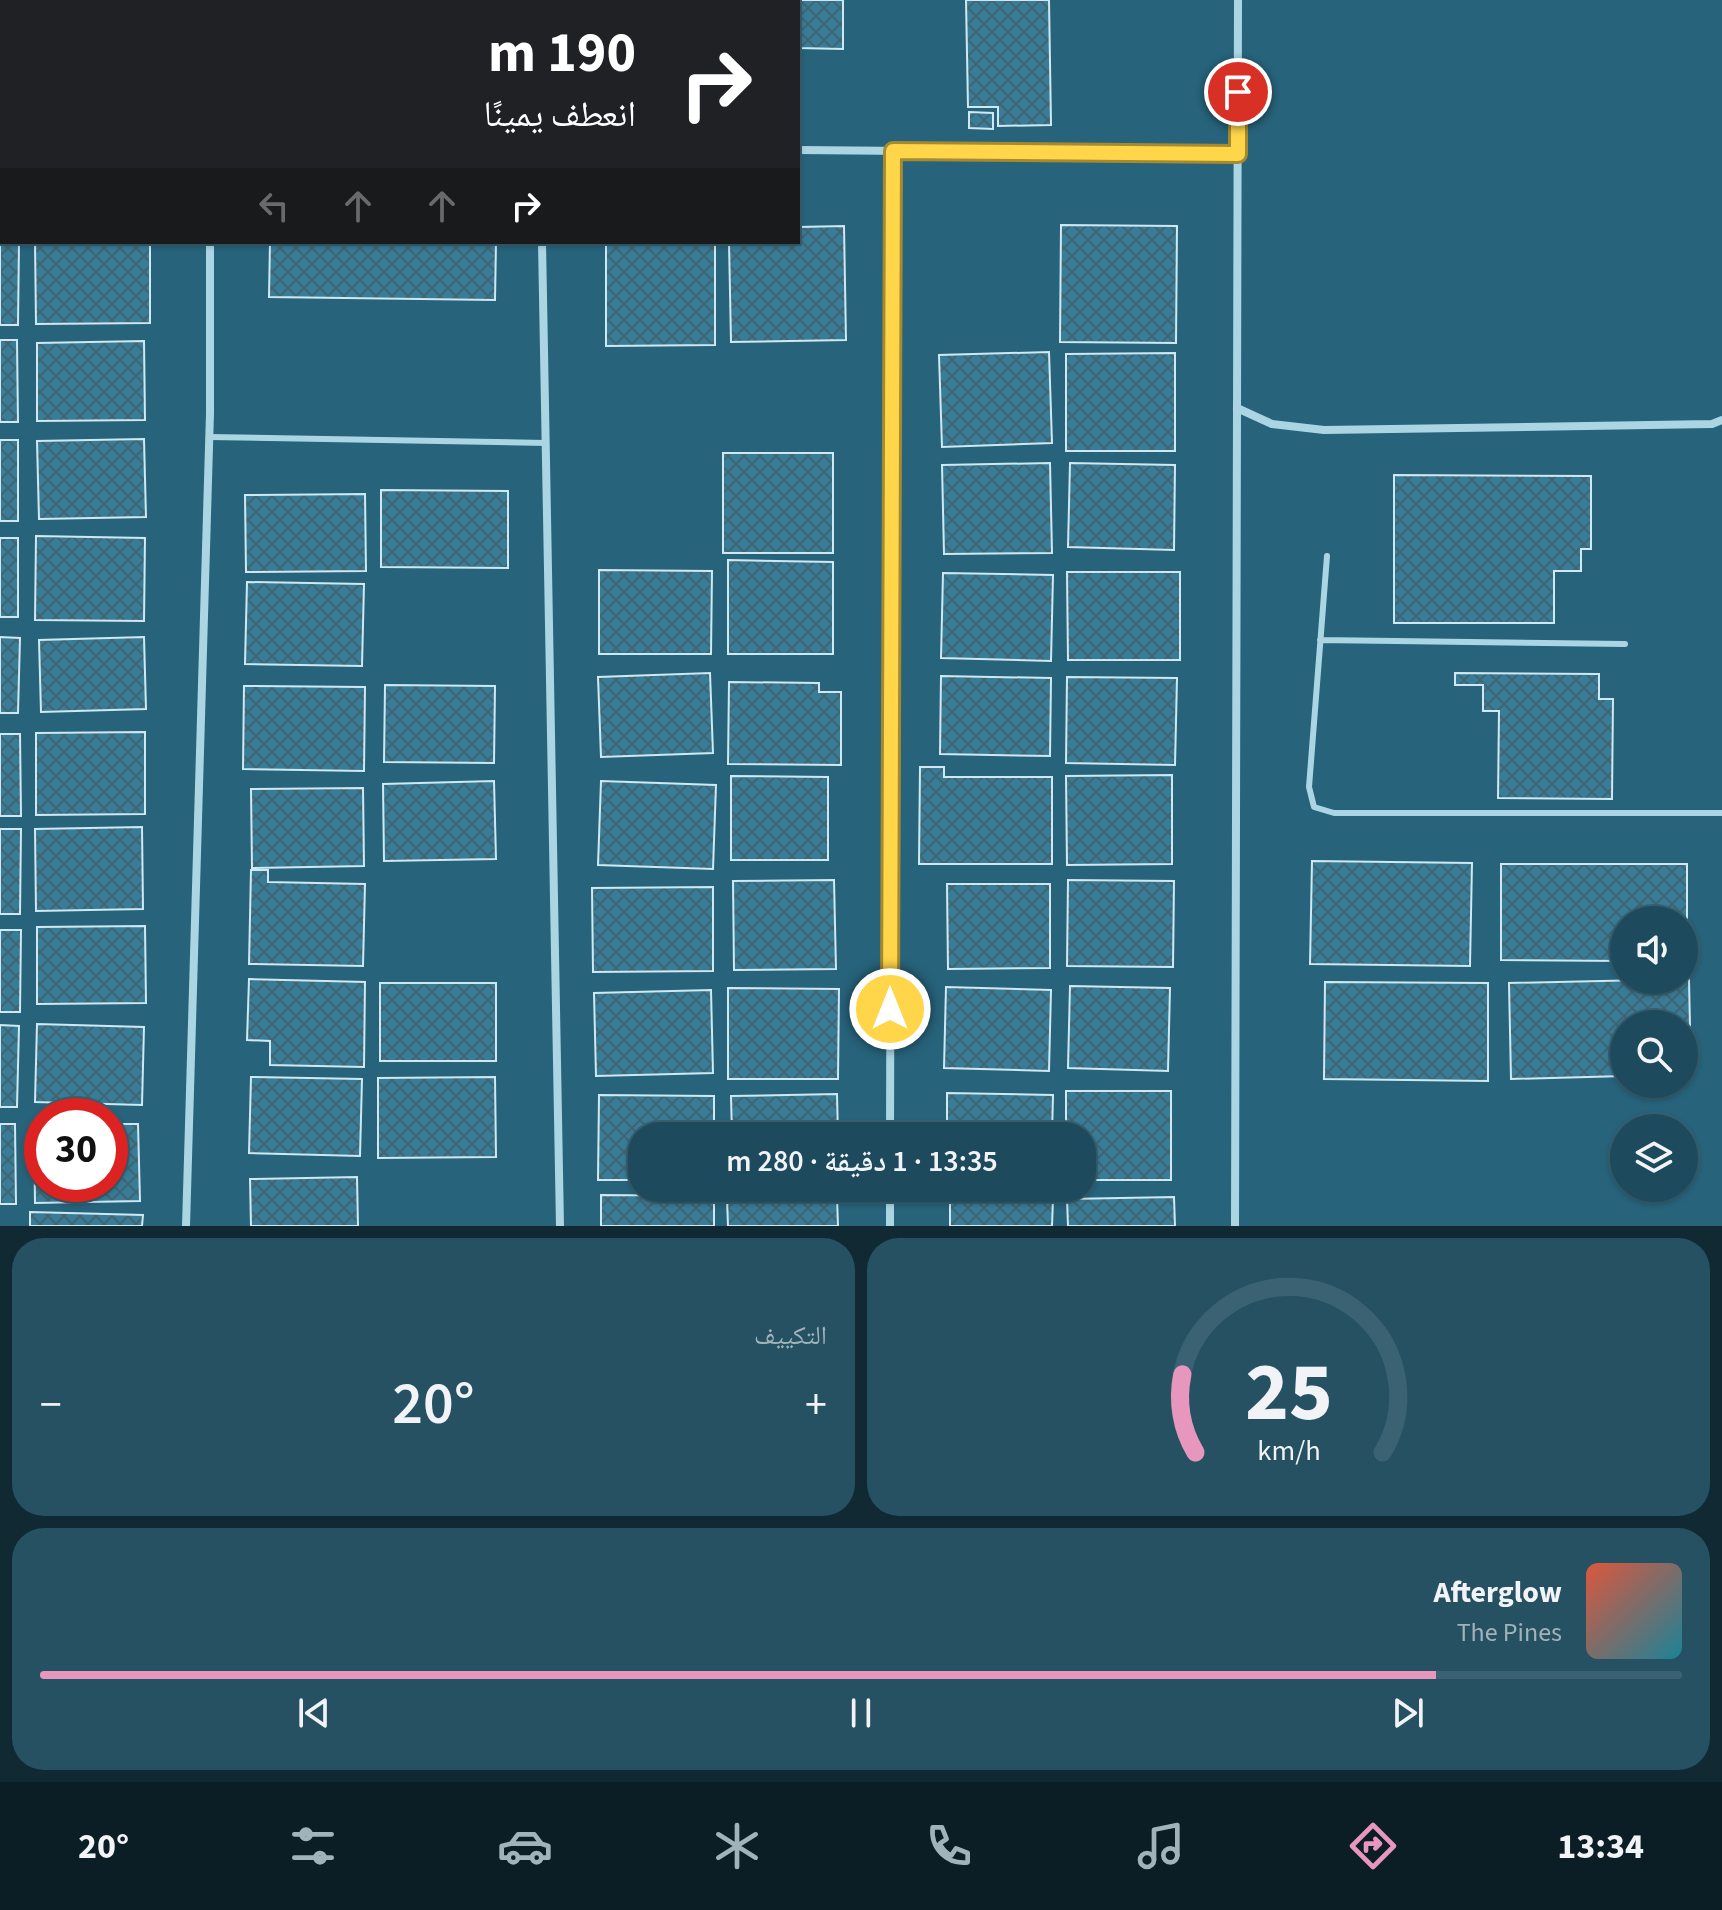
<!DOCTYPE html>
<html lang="ar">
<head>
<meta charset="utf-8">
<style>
  :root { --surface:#1d4a5c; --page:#255162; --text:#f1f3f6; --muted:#a0b3bb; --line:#3b6272; --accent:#e797bd }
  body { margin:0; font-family:"Source Sans 3","Noto Naskh Arabic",sans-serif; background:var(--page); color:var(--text); direction:rtl; height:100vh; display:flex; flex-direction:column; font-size:30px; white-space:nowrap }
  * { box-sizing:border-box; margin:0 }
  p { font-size:26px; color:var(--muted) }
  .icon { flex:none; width:44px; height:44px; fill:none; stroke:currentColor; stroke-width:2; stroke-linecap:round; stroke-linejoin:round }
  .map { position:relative; height:1226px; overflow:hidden; direction:ltr }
  .side { display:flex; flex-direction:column; gap:12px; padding:12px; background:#102933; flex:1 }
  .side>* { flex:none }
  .top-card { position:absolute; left:0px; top:0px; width:800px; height:244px; box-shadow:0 2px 6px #0004,0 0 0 2px var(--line); direction:rtl; background:#202124; color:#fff; overflow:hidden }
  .fabs { position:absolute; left:1610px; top:906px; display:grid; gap:16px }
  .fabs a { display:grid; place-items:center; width:88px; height:88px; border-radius:50%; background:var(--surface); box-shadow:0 2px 6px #0004,0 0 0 2px var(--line); font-size:40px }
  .speed { position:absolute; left:24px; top:1098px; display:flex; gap:16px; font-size:40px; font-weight:700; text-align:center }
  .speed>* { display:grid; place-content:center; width:104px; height:104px; border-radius:50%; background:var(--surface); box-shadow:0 2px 6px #0004,0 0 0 2px var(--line); line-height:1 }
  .speed .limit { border:12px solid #d22; background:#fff; color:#111 }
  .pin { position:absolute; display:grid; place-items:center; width:68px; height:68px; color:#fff; margin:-34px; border:4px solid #fff; border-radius:50%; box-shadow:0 2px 8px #0007 }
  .me { position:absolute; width:88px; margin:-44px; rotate:0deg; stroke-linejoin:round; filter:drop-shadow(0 0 6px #0008) }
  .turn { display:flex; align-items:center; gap:28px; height:168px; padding:0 32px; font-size:36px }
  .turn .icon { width:104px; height:104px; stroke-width:2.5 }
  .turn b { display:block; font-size:56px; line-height:68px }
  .lanes { display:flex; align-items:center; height:76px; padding:0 32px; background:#0003; justify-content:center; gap:40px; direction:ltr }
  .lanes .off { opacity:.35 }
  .big { font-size:60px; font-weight:600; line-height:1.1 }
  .side .card { flex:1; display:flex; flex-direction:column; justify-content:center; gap:12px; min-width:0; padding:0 28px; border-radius:32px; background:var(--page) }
  .side .dial { align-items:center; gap:0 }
  .dial svg { height:208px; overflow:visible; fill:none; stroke:var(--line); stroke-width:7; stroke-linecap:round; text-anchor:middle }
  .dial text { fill:var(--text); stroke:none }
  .song { display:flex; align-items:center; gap:24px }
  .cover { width:96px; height:96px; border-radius:12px; background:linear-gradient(135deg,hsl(10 70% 55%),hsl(190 70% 35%)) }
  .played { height:8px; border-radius:4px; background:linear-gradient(90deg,var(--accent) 85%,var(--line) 85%) }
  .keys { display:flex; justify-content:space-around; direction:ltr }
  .heat { display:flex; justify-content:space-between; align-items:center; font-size:44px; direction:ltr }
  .side .tiles { flex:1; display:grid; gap:12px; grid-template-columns:1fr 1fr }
  .card:last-child { grid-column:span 2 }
  .trip { position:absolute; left:628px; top:1122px; width:468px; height:80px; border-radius:32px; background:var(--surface); box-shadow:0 2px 6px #0004,0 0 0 2px var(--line); font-weight:600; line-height:80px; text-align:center; direction:rtl }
  .dock { display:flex; height:128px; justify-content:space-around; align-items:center; background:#0c1e25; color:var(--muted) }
  .dock .icon { width:56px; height:56px }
  .dock .on { color:var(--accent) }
  .dock b { font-size:36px; color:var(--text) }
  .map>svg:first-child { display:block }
</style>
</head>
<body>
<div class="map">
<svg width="1722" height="1226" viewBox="0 0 1722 1226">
  <defs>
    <pattern id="building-cross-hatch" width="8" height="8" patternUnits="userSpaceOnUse" patternTransform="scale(2)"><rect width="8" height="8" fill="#387d98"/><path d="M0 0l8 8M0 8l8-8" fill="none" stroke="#426472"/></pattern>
  </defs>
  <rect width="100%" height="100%" fill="#27637b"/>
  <!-- building -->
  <path fill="url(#building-cross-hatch)" stroke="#cee9f3" stroke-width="2" d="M459 0H551L459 2Z
    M661 0H843V49L798 48V2Z
    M966 0H1049L1051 125 998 126V107H968Z
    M969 112 993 113V129L969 128Z
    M1061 225 1177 226 1176 343 1060 342Z
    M844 226 846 340 731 342 729 242H798V227Z
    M0 232 2 242H19L18 325H0Z
    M35 242H150V323L36 324Z
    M270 242H496L495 300 269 297Z
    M606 242H715V345L606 346Z
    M0 340H17L18 422H0Z
    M144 341 145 420 37 421V343Z
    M1049 352 1052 443 942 447 939 355Z
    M1175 353V451H1066V354Z
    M144 439 146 517 39 519 37 441Z
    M0 440H18V521H0Z
    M723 453H833V553H723Z
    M1050 463 1052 553 944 554 942 465Z
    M1070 463 1175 465 1174 550 1068 547Z
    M1394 475 1591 476V549H1581V571H1554V623H1394Z
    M381 490 508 491V568L381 567Z
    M365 494 366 571 246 572 245 495Z
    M36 536 145 538 144 621 35 620Z
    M0 538H18V617H0Z
    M728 560 833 562V654H728Z
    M599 570 712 571 711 654H599Z
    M1067 572H1180V660H1068Z
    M943 573 1053 575 1051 661 941 658Z
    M247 582 364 584 362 666 245 664Z
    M0 637 20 638 18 713H0Z
    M144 637 146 709 41 712 39 640Z
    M710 673 713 753 601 757 598 677Z
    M1455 673 1599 674V699H1613L1612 799 1498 798 1499 711H1483V685H1455Z
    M941 676 1051 678 1050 756 940 754Z
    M1067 677 1177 678 1175 765 1066 763Z
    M729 682 819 683V692H841V765L728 764Z
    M385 685 495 686 494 763 384 762Z
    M244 686 365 687 364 771 243 769Z
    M145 732V814L36 815V733Z
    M0 734H20L21 816H0Z
    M920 767H944V777H1052V864H919Z
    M1172 775V864L1067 865 1066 776Z
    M731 776 828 777V860H731Z
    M494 781 496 859 384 861 383 784Z
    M601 781 716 785 713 869 598 865Z
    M363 788 364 866 252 868 251 789Z
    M142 827 143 909 36 911 35 829Z
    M0 829H21L20 914H0Z
    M1312 861 1472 863 1470 966 1310 964Z
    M1501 864H1687V961H1684V920H1624V961L1501 960Z
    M251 870H268V882L365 884 363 966 249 964Z
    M834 880 836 969 734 970 733 881Z
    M1068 880 1174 881 1173 967 1067 966Z
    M947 884H1050V968L948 969Z
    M713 887V971L593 972 592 888Z
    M145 926 146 1003 37 1004V927Z
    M0 930H21L20 1012H0Z
    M249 979 365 982 364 1067 270 1065V1041L247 1040Z
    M1689 979 1691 1075H1684V1024H1624V1076L1511 1079 1509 983Z
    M1325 982 1488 983V1081L1324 1079Z
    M380 983H496V1061H380Z
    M1070 986 1170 988 1168 1071 1068 1068Z
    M946 987 1051 990 1049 1071 944 1068Z
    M728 988 839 989 838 1079H728Z
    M711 990 713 1073 596 1076 594 993Z
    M37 1024 144 1027 142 1105 35 1102Z
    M0 1025 19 1026 17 1107H0Z
    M251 1077 362 1079 360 1156 249 1153Z
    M495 1077 496 1157 378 1158V1078Z
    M1066 1091H1171V1180H1082V1136H1066Z
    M947 1093 1053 1095 1052 1136H947Z
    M837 1094 838 1136H732L731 1096Z
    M599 1095 714 1096V1136H642V1180H598Z
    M0 1124H15L16 1204H0Z
    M110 1124H138L140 1201 35 1203 34 1126 42 1125V1184H110Z
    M357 1177 358 1226H251L250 1179Z
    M601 1195 714 1196V1226H601Z
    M837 1197 838 1226H728L727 1199Z
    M950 1197 1053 1199 1052 1226H950Z
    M1174 1197 1175 1226H1068L1067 1199Z
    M30 1212 143 1215 142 1226H30Z"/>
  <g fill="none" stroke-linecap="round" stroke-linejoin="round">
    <!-- service -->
    <path stroke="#acd5e4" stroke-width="6" d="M209 437 546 443
      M1327 556 1309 787 1314 807 1334 813H1722
      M1320 640 1625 644"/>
    <!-- minor -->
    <path stroke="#acd5e4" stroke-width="8" d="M0 143H2
      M798 150 1238 154
      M542 242 560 1226
      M1237 408 1272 424 1324 430 1712 424 1722 420
      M890 1136 893 151
      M186 1226 210 413V242
      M890 1226V1188
      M1235 1226 1238 0"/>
  </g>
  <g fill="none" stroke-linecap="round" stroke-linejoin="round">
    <defs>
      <path id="route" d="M890 1009 893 151 1238 154V92"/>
    </defs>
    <!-- route casing -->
    <use href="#route" stroke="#a68a30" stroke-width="20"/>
    <!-- route -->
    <use href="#route" stroke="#ffd54a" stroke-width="14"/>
  </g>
</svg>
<div class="fabs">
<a><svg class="icon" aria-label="sound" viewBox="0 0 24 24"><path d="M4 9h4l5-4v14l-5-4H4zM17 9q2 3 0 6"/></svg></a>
<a><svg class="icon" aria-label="search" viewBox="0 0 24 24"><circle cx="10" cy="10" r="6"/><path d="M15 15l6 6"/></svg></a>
<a><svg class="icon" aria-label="layers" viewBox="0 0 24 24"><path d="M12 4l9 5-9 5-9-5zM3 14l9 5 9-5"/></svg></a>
</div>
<div class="speed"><div class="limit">30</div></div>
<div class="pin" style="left:1238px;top:92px;background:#d93025"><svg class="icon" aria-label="arrive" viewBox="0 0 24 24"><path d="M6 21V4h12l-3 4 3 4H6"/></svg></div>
<svg class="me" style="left:890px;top:1009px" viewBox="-20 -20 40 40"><circle r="17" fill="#ffd54a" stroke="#fff" stroke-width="3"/><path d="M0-11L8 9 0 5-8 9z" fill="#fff"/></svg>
<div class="trip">13:35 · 1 دقيقة · 280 m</div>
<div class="top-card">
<div class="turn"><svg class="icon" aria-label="right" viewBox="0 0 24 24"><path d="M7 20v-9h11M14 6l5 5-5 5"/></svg><div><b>190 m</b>انعطف يمينًا</div></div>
<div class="lanes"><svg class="icon off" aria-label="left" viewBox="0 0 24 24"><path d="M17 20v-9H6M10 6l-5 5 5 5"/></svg><svg class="icon off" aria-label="ahead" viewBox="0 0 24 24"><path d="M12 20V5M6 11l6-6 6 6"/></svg><svg class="icon off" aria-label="ahead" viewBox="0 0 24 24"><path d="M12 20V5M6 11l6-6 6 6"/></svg><svg class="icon" aria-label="right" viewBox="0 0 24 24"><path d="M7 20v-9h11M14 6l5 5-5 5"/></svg></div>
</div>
</div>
<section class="side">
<div class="tiles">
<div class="card dial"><svg viewBox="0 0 100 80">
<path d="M14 69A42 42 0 1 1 86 69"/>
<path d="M14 69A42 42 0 0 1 9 39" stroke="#e797bd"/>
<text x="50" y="56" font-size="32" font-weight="700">25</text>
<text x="50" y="72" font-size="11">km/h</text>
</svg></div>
<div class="card"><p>التكييف</p>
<div class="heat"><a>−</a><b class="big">20°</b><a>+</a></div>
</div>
<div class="card">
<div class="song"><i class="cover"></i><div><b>Afterglow</b><p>The Pines</p></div></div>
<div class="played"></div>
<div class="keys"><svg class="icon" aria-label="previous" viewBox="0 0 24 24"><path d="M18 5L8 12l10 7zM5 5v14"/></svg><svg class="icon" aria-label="pause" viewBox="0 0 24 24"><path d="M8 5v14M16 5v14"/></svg><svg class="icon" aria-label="next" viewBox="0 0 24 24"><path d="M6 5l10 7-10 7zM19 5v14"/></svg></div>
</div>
</div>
</section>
<nav class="dock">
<b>13:34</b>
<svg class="icon on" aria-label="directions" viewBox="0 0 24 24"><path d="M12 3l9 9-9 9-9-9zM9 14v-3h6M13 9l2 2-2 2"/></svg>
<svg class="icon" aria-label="music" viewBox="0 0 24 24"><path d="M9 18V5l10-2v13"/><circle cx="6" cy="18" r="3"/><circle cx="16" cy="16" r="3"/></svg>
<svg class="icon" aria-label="phone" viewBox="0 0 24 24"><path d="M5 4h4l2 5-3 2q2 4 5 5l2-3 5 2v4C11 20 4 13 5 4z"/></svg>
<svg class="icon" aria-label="climate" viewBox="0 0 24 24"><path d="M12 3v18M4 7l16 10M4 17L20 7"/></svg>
<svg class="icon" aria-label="car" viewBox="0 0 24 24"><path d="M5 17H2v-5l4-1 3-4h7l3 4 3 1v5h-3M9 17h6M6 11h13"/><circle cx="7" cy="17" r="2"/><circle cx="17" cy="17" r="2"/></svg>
<svg class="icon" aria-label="filters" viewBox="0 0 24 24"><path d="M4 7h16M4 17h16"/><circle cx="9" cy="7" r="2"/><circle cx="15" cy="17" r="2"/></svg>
<b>20°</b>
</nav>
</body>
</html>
